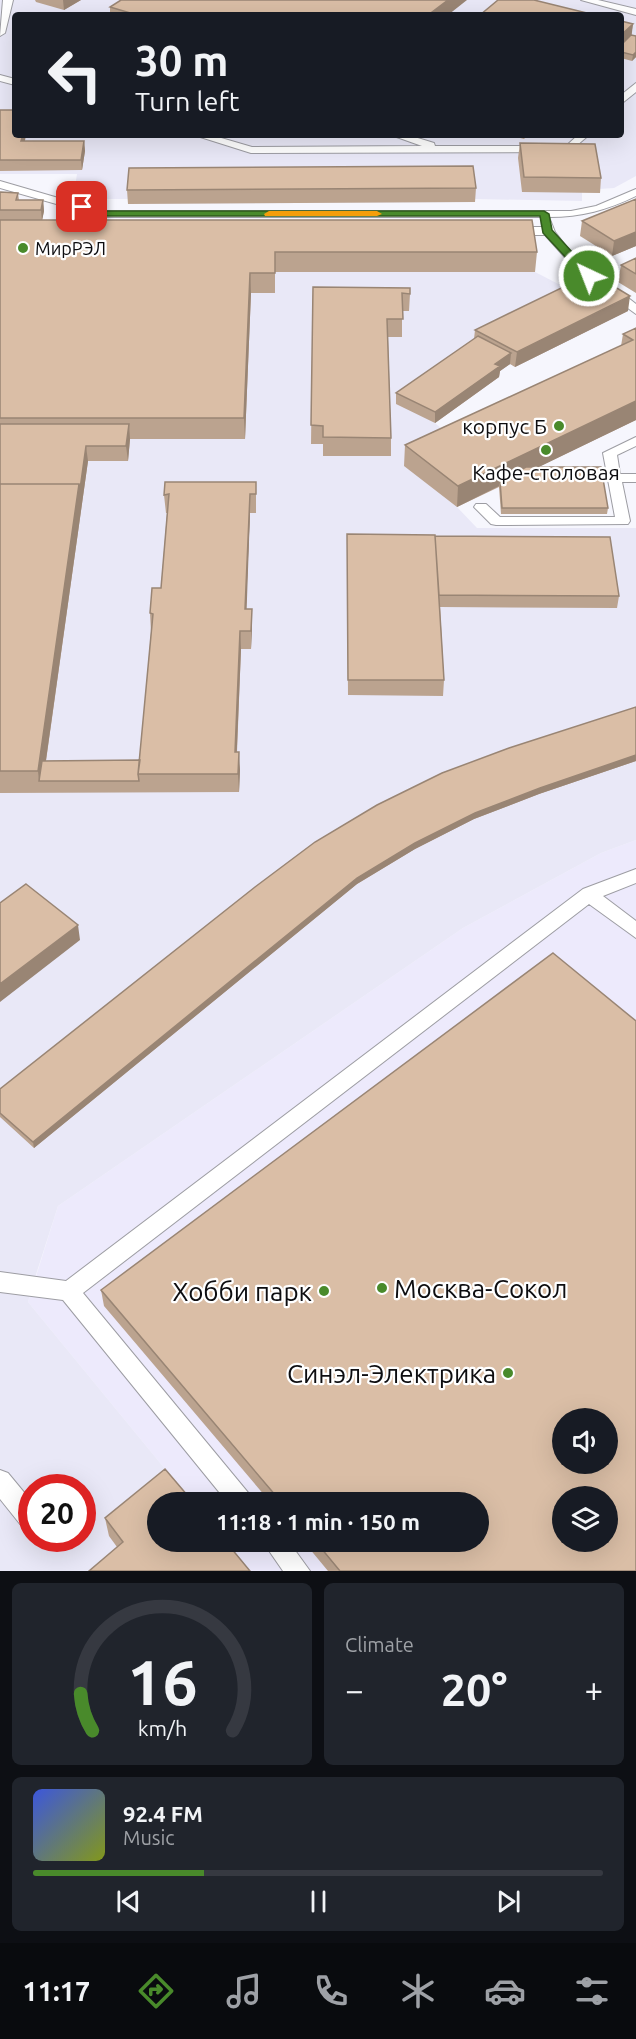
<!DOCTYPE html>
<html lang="en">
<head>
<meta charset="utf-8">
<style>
  :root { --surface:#171b24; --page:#20242c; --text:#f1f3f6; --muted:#9ea1a6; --line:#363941; --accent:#498a2b }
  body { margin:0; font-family:Ubuntu,sans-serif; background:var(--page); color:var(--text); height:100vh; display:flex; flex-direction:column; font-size:22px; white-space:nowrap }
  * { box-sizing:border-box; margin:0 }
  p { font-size:20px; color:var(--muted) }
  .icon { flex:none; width:33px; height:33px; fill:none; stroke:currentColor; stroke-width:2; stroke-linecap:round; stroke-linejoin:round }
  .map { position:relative; height:1571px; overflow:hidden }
  .drawer { display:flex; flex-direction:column; gap:12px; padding:12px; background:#0d0f14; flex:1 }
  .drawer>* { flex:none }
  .top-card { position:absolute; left:12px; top:12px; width:612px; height:126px; border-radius:6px; box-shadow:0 6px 24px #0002; background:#171b24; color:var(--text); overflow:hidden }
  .tools { position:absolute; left:552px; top:1408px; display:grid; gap:12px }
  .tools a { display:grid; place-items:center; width:66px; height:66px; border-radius:50%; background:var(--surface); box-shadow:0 6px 24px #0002; font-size:30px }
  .speed { position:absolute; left:18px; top:1474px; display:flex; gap:12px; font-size:30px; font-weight:700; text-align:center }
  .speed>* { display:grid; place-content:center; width:78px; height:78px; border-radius:50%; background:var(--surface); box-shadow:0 6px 24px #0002; line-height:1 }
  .speed .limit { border:9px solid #d22; background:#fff; color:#111 }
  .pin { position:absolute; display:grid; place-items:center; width:51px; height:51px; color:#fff; margin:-26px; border-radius:12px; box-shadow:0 3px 9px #0006 }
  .me { position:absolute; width:66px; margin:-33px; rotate:317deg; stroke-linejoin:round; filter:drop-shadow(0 0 4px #0008) }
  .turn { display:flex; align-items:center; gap:21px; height:126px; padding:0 24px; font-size:27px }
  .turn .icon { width:78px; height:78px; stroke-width:2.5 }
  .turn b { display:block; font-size:42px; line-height:51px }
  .big { font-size:45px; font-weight:700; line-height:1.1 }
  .drawer .tile { flex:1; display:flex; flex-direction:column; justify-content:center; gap:9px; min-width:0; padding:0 21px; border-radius:9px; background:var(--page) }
  .drawer .dial { align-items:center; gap:0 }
  .dial svg { height:156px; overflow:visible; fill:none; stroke:var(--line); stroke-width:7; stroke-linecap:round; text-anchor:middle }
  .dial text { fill:var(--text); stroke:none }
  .song { display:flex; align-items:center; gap:18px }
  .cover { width:72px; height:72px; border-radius:9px; background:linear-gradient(135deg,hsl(230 70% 55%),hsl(70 70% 35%)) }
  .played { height:6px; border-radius:3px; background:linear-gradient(90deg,var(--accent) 30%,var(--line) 30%) }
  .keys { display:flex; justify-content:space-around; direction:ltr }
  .heat { display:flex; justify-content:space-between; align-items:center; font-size:33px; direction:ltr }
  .drawer .tiles { flex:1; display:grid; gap:12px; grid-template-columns:1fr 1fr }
  .tile:last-child { grid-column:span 2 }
  .trip { position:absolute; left:147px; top:1492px; width:342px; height:60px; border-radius:30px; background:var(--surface); box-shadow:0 6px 24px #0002; font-weight:700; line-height:60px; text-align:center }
  .dock { display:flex; height:96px; justify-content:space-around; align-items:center; background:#090b0e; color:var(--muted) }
  .dock .icon { width:42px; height:42px }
  .dock .on { color:var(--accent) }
  .dock b { font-size:27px; color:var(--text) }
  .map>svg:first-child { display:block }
</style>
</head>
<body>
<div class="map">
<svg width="636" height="1571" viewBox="0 0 636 1571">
  <rect width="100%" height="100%" fill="#f6f6fd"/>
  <!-- commercial -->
  <path fill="#edeafc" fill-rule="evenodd" d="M636 840V1571H249L226 1542H478V1503H193L28 1302 58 1206 463 928 601 853ZM562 1419H608V1464H562ZM562 1497H608V1542H562Z"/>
  <!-- built -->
  <path fill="#e9e8f7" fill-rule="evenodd" d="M0 0H636V176L614 188 599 189 600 193 582 192V201L475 199V202L128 204V199H73L77 174H0ZM15 15H621V135H15Z
    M0 240 530 241 535 272 578 294 628 311 515 367 510 364 495 375 499 377 435 423 457 442V507L477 528H636V840L601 853 463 928 58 1206 32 1287 28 1302 193 1503H158V1542L249 1571H0ZM32 1488H82V1539H32Z"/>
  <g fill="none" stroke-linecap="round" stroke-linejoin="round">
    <defs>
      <path id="service" d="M3 0H13L5 33 0 36Z
        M581 0H598L636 9V15Z
        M0 75 15 79V85L0 81Z
        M636 83V92L621 104V95Z
        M194 135H211L252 147 422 146 391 135H408L434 143 435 146H566L578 135H589L569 152 251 153Z
        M0 181 103 211H571L596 206 636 189V196C607 210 582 217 549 217L555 232 573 255 636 304V314L578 272 545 235H512L506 231 512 227H542L541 217H102L0 188Z
        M636 437V446L617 455 620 474H636V482H622L630 521 628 524 496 525 491 524 474 507 476 504H486L500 517H615L603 453Z
        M636 869V883L603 896 636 921V938L589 904 83 1293 250 1495 253 1503H228L63 1300 0 1292V1272L66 1281 583 889Z
        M0 1470 8 1473 32 1502V1526L20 1524 0 1499Z
        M263 1542H289L310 1571H283Z"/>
    </defs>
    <!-- service casing -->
    <use href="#service" stroke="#9d9da3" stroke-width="2"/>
    <!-- service -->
    <use href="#service" fill="#fff" fill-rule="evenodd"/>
  </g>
  <!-- wall -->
  <path fill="#bba38f" d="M35 0H81L64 10 36 2Z
    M110 7 448 15H110Z
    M621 21 633 24 631 35 636 36V57L632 61 621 58Z
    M0 110 25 141H84L85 151 82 170 0 171Z
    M509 135H528L524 139Z
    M520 143 601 178 600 193 522 192 518 158Z
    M476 188 475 202 128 204 127 190Z
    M0 192 18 193 19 200H43L44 211 42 220 537 252 535 272H275V293H251L245 439H130L128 461H88L46 761 140 760 151 632 150 613 161 588 167 513H166L164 495 256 482V513H250L246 609 252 627 251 649H241L237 752 240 770 239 792 0 793Z
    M636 199V246L612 256 580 236 582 221Z
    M636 258V293L618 282 621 265Z
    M313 287 410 294 409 311H402V337H388L391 438V456H323V444H311Z
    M628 311 515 367 510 364 500 371 499 377 435 423 396 404V393L474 339 475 330Z
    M636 328V420L538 467 608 508 607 514H501L499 487 457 507 404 466 405 445 621 346 623 334Z
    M435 536 619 596 617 608 440 607 444 680 443 696 348 695 347 550Z
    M636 707V761L539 794 474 819 415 849 357 884 34 1148 0 1117V1089Z
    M101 1290 636 1571H328L304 1542H478V1503H271L104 1306Z
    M105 1518 250 1571 117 1547 109 1536Z"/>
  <!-- shaded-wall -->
  <path fill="#998574" d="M63 0H81L64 10Z
    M448 0H467L448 15H428Z
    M633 24 631 40 621 49V35Z
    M636 52V57L632 61 633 55Z
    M23 135H26L23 152 21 141Z
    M84 141 85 151 82 170 81 160Z
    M43 200 44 211 42 221 41 210Z
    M636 232V246L612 256 614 241Z
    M250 273 251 293 245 439 244 418Z
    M630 296 628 311 515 367 517 352Z
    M511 353 510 364 500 371 499 377 435 423V412L495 364Z
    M636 401V420L500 486V481L499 486 457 507 458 486Z
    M129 424 130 439 128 461 126 446Z
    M86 446 88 461 43 781H39L38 771 79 484Z
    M250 494V513L246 627 245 609Z
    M252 609V627L251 649V631Z
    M240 631 241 649 236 770 235 752Z
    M239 752 240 770 239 792 238 774Z
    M636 755V761L539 794 474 819 415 849 357 884 34 1148 33 1142 357 878 415 843 475 813 540 788Z
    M78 925 80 940 0 1002V984Z"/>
  <!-- building -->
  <path fill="#dabea6" stroke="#998574" stroke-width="1.5" fill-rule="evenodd" d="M121 0H448L428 15H137L110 7Z
    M498 0H534L595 15H480Z
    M621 21 633 24 621 35Z
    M631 35 636 36V52L633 55 621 52V45Z
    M0 110H15V135H23L21 141H84L81 160H0Z
    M520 143 595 144 601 178 524 177Z
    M473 166 476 188 127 190 129 168Z
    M0 192 18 193 16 200H43L41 210H0Z
    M636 199V232L614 241 582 221Z
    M0 220H532L537 252H275V273H250L244 418H0Z
    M636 258V274L621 265Z
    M592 273 630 296 517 352 475 330Z
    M313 287 410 288V294L402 293 403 319H387L391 438 323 437V426L311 425Z
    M636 328V401L458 486 405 445 633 340 623 334Z
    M478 336 511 353 495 364 500 366 435 412 396 393Z
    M0 424H129L126 446H86L80 489 79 484H0Z
    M526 467H601L608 508H502L500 481Z
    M165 482H256V494H250L245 609H252L251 631H240L235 752H239L238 774H138L153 614 150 613 152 588H161L169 494 164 495Z
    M0 484H79L38 771H0Z
    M347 534 435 535 444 680H348Z
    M435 536 610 537 619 596 439 595Z
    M636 707V755L540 788 475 813 415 843 357 878 33 1142 0 1113V1089L255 887 315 842 377 805 442 773 509 748Z
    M140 760 138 774 139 781H39L42 761Z
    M26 884 78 925 0 984V903Z
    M553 953 636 1021V1571H340L316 1542H478V1503H282L101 1290ZM562 1419H608V1464H562ZM562 1497H608V1542H562Z
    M165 1469 194 1503H158V1542H226L250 1571H89L123 1542 105 1518Z"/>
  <!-- route -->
  <path fill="#498a2b" stroke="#2f5a1c" stroke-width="1.5" d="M82 205 102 211H544L549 214 552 230 594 276 585 278 543 233 540 216H102L78 209 77 207Z"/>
  <!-- slow -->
  <path fill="#f59e0b" d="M269 211H377L382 214 377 216H265L264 214Z"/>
  <!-- markers -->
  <g fill="#498a2b" stroke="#fff" stroke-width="2">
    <circle cx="23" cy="248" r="6"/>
    <circle cx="559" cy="426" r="6"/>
    <circle cx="546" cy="450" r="6"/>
    <circle cx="382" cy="1288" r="6"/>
    <circle cx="324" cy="1291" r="6"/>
    <circle cx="508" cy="1373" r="6"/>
  </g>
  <g text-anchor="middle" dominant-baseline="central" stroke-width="4.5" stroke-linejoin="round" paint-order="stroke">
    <!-- far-poi labels -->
    <g font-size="18" fill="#0d0d10" stroke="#fff" text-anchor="start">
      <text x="35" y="248">МирРЭЛ</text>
    </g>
    <!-- poi labels -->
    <g font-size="21" fill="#0d0d10" stroke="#fff" text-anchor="end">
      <text x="547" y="426">корпус Б</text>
      <text x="546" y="472" text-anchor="middle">Кафе-столовая</text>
    </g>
    <!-- near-poi labels -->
    <g font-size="26" fill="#0d0d10" stroke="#fff" text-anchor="end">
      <text x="394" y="1288" text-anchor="start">Москва-Сокол</text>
      <text x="312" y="1291">Хобби парк</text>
      <text x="496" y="1373">Синэл-Электрика</text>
    </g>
  </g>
</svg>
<div class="tools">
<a><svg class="icon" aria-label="sound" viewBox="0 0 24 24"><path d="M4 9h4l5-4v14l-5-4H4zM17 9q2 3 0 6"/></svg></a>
<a><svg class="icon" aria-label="layers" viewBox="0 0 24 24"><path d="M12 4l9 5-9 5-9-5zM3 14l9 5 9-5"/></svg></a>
</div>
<div class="speed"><div class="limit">20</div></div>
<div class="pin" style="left:82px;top:207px;background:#d93025"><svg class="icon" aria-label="arrive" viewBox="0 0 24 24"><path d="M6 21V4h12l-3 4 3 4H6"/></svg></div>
<svg class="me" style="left:589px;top:276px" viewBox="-20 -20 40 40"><circle r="17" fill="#498a2b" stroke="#fff" stroke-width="3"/><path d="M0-11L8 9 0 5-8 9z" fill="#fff"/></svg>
<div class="trip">11:18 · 1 min · 150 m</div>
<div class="top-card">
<div class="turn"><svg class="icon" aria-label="left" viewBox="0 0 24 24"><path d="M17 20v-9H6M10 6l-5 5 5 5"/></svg><div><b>30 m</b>Turn left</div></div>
</div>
</div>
<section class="drawer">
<div class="tiles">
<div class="tile dial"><svg viewBox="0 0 100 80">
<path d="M14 69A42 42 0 1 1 86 69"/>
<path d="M14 69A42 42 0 0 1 8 50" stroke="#498a2b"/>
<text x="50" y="56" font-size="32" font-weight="700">16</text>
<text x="50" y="72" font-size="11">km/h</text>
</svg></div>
<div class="tile"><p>Climate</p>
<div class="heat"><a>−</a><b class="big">20°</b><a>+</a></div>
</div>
<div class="tile">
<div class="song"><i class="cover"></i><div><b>92.4 FM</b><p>Music</p></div></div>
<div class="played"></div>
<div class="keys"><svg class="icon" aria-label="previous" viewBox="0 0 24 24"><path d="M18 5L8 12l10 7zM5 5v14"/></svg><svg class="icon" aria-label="pause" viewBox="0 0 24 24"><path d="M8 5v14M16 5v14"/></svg><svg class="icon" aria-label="next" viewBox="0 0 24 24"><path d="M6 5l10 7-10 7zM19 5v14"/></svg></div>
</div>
</div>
</section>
<nav class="dock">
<b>11:17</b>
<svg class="icon on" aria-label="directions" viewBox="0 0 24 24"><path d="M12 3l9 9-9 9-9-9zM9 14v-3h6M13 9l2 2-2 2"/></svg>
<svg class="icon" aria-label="music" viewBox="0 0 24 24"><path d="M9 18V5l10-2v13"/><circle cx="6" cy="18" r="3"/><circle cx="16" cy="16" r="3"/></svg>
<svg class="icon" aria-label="phone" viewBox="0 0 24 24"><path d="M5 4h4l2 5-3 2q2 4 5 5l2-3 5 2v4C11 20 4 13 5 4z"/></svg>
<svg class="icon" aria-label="climate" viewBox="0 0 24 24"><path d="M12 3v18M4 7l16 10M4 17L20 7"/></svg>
<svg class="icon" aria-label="car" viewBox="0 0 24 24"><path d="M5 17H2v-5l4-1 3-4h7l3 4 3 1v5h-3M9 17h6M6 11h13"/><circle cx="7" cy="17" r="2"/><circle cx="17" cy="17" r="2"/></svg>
<svg class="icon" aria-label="filters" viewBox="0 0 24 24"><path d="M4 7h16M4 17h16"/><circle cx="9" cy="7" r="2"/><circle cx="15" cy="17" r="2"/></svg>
</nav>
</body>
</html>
